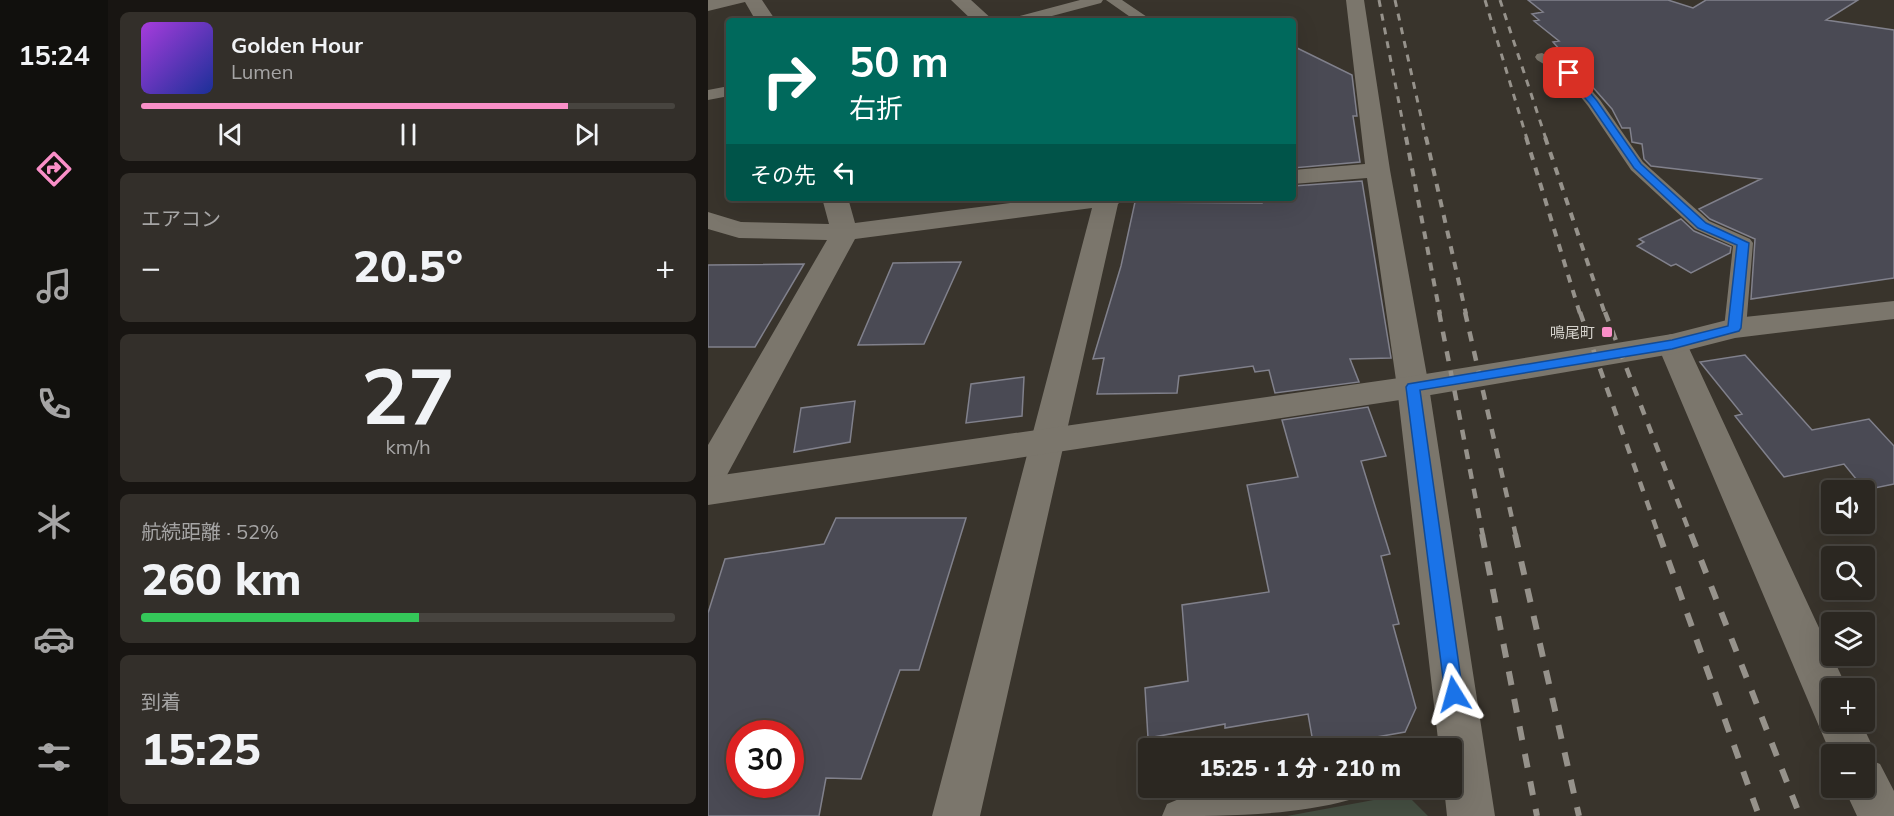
<!DOCTYPE html>
<html lang="ja">
<head>
<meta charset="utf-8">
<style>
  :root { --surface:#2b2721; --page:#332f2a; --text:#f1f3f6; --muted:#a6a5a5; --line:#47443f; --accent:#fa8fc8 }
  body { margin:0; font-family:Mulish,"Noto Sans JP",sans-serif; background:var(--page); color:var(--text); height:100vh; display:flex; flex-direction:column; font-size:22px; white-space:nowrap }
  * { box-sizing:border-box; margin:0 }
  p { font-size:20px; color:var(--muted) }
  .icon { flex:none; width:33px; height:33px; fill:none; stroke:currentColor; stroke-width:2; stroke-linecap:round; stroke-linejoin:round }
  .map { position:relative; flex:1; overflow:hidden }
  .sheet { display:flex; flex-direction:column; gap:12px; padding:12px; background:#181512; width:600px }
  .sheet>* { flex:none }
  .hud { position:absolute; left:18px; top:18px; width:570px; height:183px; border-radius:6px; box-shadow:0 6px 24px #0002,0 0 0 2px var(--line); background:#00695c; color:#fff; overflow:hidden }
  .controls { position:absolute; left:1113px; top:480px; display:grid; gap:12px }
  .controls a { display:grid; place-items:center; width:54px; height:54px; border-radius:6px; background:var(--surface); box-shadow:0 6px 24px #0002,0 0 0 2px var(--line); font-size:30px }
  .speed { position:absolute; left:18px; top:720px; display:flex; gap:12px; font-size:30px; font-weight:700; text-align:center }
  .speed>* { display:grid; place-content:center; width:78px; height:78px; border-radius:50%; background:var(--surface); box-shadow:0 6px 24px #0002,0 0 0 2px var(--line); line-height:1 }
  .speed .limit { border:9px solid #d22; background:#fff; color:#111 }
  .pin { position:absolute; display:grid; place-items:center; width:51px; height:51px; color:#fff; margin:-26px; border-radius:12px; box-shadow:0 3px 9px #0006 }
  .me { position:absolute; width:66px; margin:-33px; rotate:352deg; stroke-linejoin:round; filter:drop-shadow(0 0 4px #0008) }
  .turn { display:flex; align-items:center; gap:21px; height:126px; padding:0 24px; font-size:27px }
  .turn .icon { width:78px; height:78px; stroke-width:2.5 }
  .turn b { display:block; font-size:42px; line-height:51px }
  .then { display:flex; align-items:center; height:57px; padding:0 24px; background:#0003; gap:12px; font-size:22px }
  .big { font-size:45px; font-weight:800; line-height:1.1 }
  .sheet .widget { flex:1; display:flex; flex-direction:column; justify-content:center; gap:9px; min-width:0; padding:0 21px; border-radius:9px; background:var(--page) }
  .sheet .dial { align-items:center; gap:0 }
  .dial b { font-size:78px; line-height:1 }
  .song { display:flex; align-items:center; gap:18px }
  .cover { width:72px; height:72px; border-radius:9px; background:linear-gradient(135deg,hsl(280 70% 55%),hsl(230 70% 35%)) }
  .played { height:6px; border-radius:3px; background:linear-gradient(90deg,var(--accent) 80%,var(--line) 80%) }
  .keys { display:flex; justify-content:space-around; direction:ltr }
  .heat { display:flex; justify-content:space-between; align-items:center; font-size:33px; direction:ltr }
  .charge { height:9px; border-radius:4px; background:linear-gradient(90deg,#34c759 52%,var(--line) 0) }
  .trip { position:absolute; left:430px; top:738px; width:324px; height:60px; border-radius:6px; background:var(--surface); box-shadow:0 6px 24px #0002,0 0 0 2px var(--line); font-weight:800; line-height:60px; text-align:center }
  main { display:flex; flex:1; min-height:0 }
  .menu { display:flex; flex-direction:column; width:108px; justify-content:space-around; align-items:center; background:#11100d; color:var(--muted) }
  .menu .icon { width:42px; height:42px }
  .menu .current { color:var(--accent) }
  .menu b { font-size:27px; color:var(--text) }
  .map>svg:first-child { display:block }
</style>
</head>
<body>
<main>
<nav class="menu">
<b>15:24</b>
<svg class="icon current" aria-label="directions" viewBox="0 0 24 24"><path d="M12 3l9 9-9 9-9-9zM9 14v-3h6M13 9l2 2-2 2"/></svg>
<svg class="icon" aria-label="music" viewBox="0 0 24 24"><path d="M9 18V5l10-2v13"/><circle cx="6" cy="18" r="3"/><circle cx="16" cy="16" r="3"/></svg>
<svg class="icon" aria-label="phone" viewBox="0 0 24 24"><path d="M5 4h4l2 5-3 2q2 4 5 5l2-3 5 2v4C11 20 4 13 5 4z"/></svg>
<svg class="icon" aria-label="climate" viewBox="0 0 24 24"><path d="M12 3v18M4 7l16 10M4 17L20 7"/></svg>
<svg class="icon" aria-label="car" viewBox="0 0 24 24"><path d="M5 17H2v-5l4-1 3-4h7l3 4 3 1v5h-3M9 17h6M6 11h13"/><circle cx="7" cy="17" r="2"/><circle cx="17" cy="17" r="2"/></svg>
<svg class="icon" aria-label="filters" viewBox="0 0 24 24"><path d="M4 7h16M4 17h16"/><circle cx="9" cy="7" r="2"/><circle cx="15" cy="17" r="2"/></svg>
</nav>
<section class="sheet">
<div class="widget">
<div class="song"><i class="cover"></i><div><b>Golden Hour</b><p>Lumen</p></div></div>
<div class="played"></div>
<div class="keys"><svg class="icon" aria-label="previous" viewBox="0 0 24 24"><path d="M18 5L8 12l10 7zM5 5v14"/></svg><svg class="icon" aria-label="pause" viewBox="0 0 24 24"><path d="M8 5v14M16 5v14"/></svg><svg class="icon" aria-label="next" viewBox="0 0 24 24"><path d="M6 5l10 7-10 7zM19 5v14"/></svg></div>
</div>
<div class="widget"><p>エアコン</p>
<div class="heat"><a>−</a><b class="big">20.5°</b><a>+</a></div>
</div>
<div class="widget dial"><b>27</b><p>km/h</p></div>
<div class="widget"><p>航続距離 · 52%</p><b class="big">260 km</b><div class="charge"></div></div>
<div class="widget"><p>到着</p><b class="big">15:25</b></div>
</section>
<div class="map">
<svg width="1186" height="816" viewBox="0 0 1186 816">
  <rect width="100%" height="100%" fill="#39342c"/>
  <!-- green -->
  <path fill="#454f42" d="M698 794 720 816H579Z"/>
  <!-- building -->
  <path fill="#4a4a54" stroke="#81818c" stroke-width="1.5" fill-rule="evenodd" d="M820 0H960L985 8 998 0H1150L1118 20 1186 30V278L1043 299 1047 239 1002 219 991 209 1053 179 943 166 936 159 934 144 924 142 922 128H914L904 109 845 42 851 41 826 21 831 20 824 14 835 12Z
    M585 46 644 75 649 116H645L652 162 585 168Z
    M654 181 683 358 642 359 651 382 567 393 561 370 547 372 545 366 471 376 469 393 389 394 396 358 385 359 413 266 427 202 554 203V198H585V186Z
    M973 219 986 231 1023 247 1022 253 983 273 968 264 963 266 929 246 936 242 931 239Z
    M253 262 216 344 150 345 185 263Z
    M96 264 47 347H0V265Z
    M1037 355 1104 430 1161 419 1186 446V484L1157 490 1136 464 1076 477 1027 416 1034 414 992 362Z
    M316 377 314 416 258 423 263 384Z
    M147 401 142 442 86 452 93 408Z
    M660 407 678 456 653 461 682 554 673 556 691 624 685 625 708 708 697 732 606 748 600 714 517 728V724L440 738 437 688 480 681 474 605 561 592 539 485 590 477 574 420Z
    M128 518H258L211 670H192L153 779 118 778 111 816H0V613L17 559 116 544ZM32 734H82V784H32Z"/>
  <g fill="none" stroke-linecap="round" stroke-linejoin="round">
    <!-- lane -->
    <path fill="#7b766c" fill-rule="evenodd" d="M372 0H395L393 3 325 21H302L304 18Z
      M398 0H414L445 21H428Z
      M834 53 866 70 892 100 935 162 1001 221 1042 239 1045 243 1038 328 1035 333 1027 335 1019 333 1016 328 1025 246 987 229 923 170 880 106 856 76 829 60 827 57 829 54Z
      M21 86V96L0 100V90Z
      M535 788H646L641 800C584 816 515 816 454 816L459 804 471 799Z"/>
    <!-- street -->
    <path fill="#7b766c" fill-rule="evenodd" d="M0 0H54L68 21H48L37 2 0 11Z
      M243 0H263L286 21H265Z
      M638 0H656L682 170 721 387 787 816H739L736 788H744V748H731L689 387 659 178 585 184V170L657 164Z
      M114 198H140L147 223 342 198H416L410 204 272 816H224L384 208 147 239 13 486 0 490V445L119 240 31 238 0 229V212L33 222 121 224Z
      M964 334 975 337 979 344 1139 688H1124V722H1153L1168 754 1165 761 1172 764 1186 791V816H1149L1136 788H1156V754H1124V757L949 344 953 337Z"/>
    <!-- secondary -->
    <path fill="#7b766c" fill-rule="evenodd" d="M1186 301V319L1027 338 964 354 705 398 0 505V477L705 376 964 334 1027 318Z"/>
    <!-- rail-far3 -->
    <path stroke="#96928b" stroke-width="3" stroke-dasharray="7 7" stroke-linecap="butt" d="M671 0 698 139
      M687 0 718 139
      M777 0 819 139
      M792 0 838 139"/>
    <!-- rail-far2 -->
    <path stroke="#96928b" stroke-width="4" stroke-dasharray="8 8" stroke-linecap="butt" d="M698 137 732 314
      M718 137 758 314
      M818 137 872 314
      M837 137 897 314"/>
    <!-- rail-far1 -->
    <path stroke="#96928b" stroke-width="4.5" stroke-dasharray="10 10" stroke-linecap="butt" d="M731 312 775 536
      M757 312 808 536
      M872 312 951 536
      M897 312 983 536"/>
    <!-- rail -->
    <path stroke="#96928b" stroke-width="6" stroke-dasharray="14 14" stroke-linecap="butt" d="M774 534 829 816
      M807 534 871 816
      M951 534 1051 816
      M983 534 1092 816"/>
  </g>
  <!-- route -->
  <path fill="#1a73e8" stroke="#114b97" stroke-width="1.5" d="M858 71H864L889 101 933 164 998 223 1041 243 1033 328 1031 331 964 349 712 390 755 694 753 700 746 702 740 700 737 694 698 387 700 384 964 340 1020 326 1029 245 990 228 926 168 882 104 858 75Z"/>
  <!-- markers -->
  <rect fill="#fa8fc8" stroke="#39342c" stroke-width="2" x="893" y="326" width="12" height="12" rx="3"/>
  <g text-anchor="middle" dominant-baseline="central" stroke-width="6" stroke-linejoin="round" paint-order="stroke">
    <!-- poi labels -->
    <g font-size="15" fill="#d5d2cc" stroke="#39342c" text-anchor="end">
      <text x="887" y="332">鳴尾町</text>
    </g>
  </g>
</svg>
<div class="controls">
<a><svg class="icon" aria-label="sound" viewBox="0 0 24 24"><path d="M4 9h4l5-4v14l-5-4H4zM17 9q2 3 0 6"/></svg></a>
<a><svg class="icon" aria-label="search" viewBox="0 0 24 24"><circle cx="10" cy="10" r="6"/><path d="M15 15l6 6"/></svg></a>
<a><svg class="icon" aria-label="layers" viewBox="0 0 24 24"><path d="M12 4l9 5-9 5-9-5zM3 14l9 5 9-5"/></svg></a>
<a>+</a>
<a>−</a>
</div>
<div class="speed"><div class="limit">30</div></div>
<div class="pin" style="left:861px;top:73px;background:#d93025"><svg class="icon" aria-label="arrive" viewBox="0 0 24 24"><path d="M6 21V4h12l-3 4 3 4H6"/></svg></div>
<svg class="me" style="left:746px;top:694px" viewBox="-20 -20 40 40"><path d="M0-17L14 15 0 8-14 15z" fill="#1a73e8" stroke="#fff" stroke-width="4"/></svg>
<div class="trip">15:25 · 1 分 · 210 m</div>
<div class="hud">
<div class="turn"><svg class="icon" aria-label="right" viewBox="0 0 24 24"><path d="M7 20v-9h11M14 6l5 5-5 5"/></svg><div><b>50 m</b>右折</div></div>
<div class="then">その先<svg class="icon" aria-label="left" viewBox="0 0 24 24"><path d="M17 20v-9H6M10 6l-5 5 5 5"/></svg></div>
</div>
</div>
</main>
</body>
</html>
